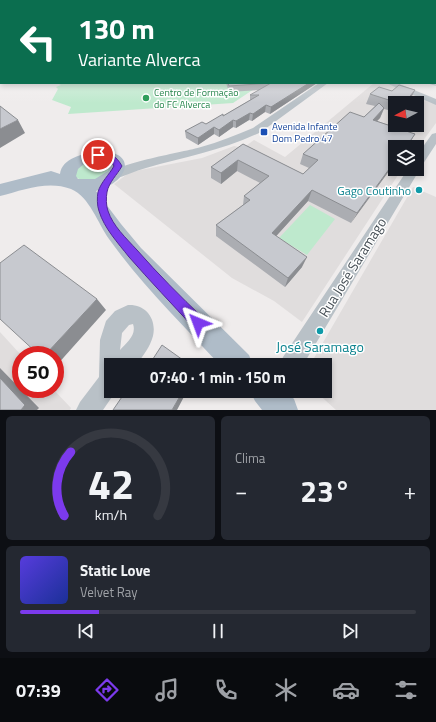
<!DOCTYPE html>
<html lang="pt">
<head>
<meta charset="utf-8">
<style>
  :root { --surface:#171b24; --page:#242831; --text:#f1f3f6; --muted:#9ea1a6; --line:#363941; --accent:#7c3aed }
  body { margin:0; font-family:"Titillium Web",sans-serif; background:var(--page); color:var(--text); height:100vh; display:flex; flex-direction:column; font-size:15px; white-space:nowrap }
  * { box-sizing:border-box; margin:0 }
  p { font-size:13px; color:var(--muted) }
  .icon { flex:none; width:22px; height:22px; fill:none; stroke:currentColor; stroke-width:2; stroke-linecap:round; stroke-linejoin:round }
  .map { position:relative; height:410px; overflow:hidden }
  .details { display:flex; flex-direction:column; gap:6px; padding:6px; background:#0d0f14; flex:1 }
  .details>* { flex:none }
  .top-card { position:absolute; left:0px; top:0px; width:436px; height:84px; box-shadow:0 2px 6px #0003; background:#0b6e4f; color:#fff; overflow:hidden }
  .needle { width:26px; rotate:263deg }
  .controls { position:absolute; left:388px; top:96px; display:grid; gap:8px }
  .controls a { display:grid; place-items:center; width:36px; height:36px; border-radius:0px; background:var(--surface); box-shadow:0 2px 6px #0003; font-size:20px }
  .speed { position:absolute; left:12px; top:346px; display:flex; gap:8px; font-size:20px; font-weight:700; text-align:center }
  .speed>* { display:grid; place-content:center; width:52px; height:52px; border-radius:50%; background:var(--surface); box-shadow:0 2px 6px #0003; line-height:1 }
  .speed .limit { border:6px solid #d22; background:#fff; color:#111 }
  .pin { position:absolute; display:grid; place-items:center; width:34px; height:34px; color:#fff; margin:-17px; border:2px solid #fff; border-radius:50%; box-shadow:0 1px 4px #0007 }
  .me { position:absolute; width:44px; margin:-22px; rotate:316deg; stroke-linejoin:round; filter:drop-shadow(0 0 3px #0008) }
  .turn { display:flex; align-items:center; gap:14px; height:84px; padding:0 12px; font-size:18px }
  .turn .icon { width:52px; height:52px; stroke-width:2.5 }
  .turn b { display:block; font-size:28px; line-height:34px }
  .big { font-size:30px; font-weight:700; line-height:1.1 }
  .details .card { flex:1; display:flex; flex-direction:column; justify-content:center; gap:6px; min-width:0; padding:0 14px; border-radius:6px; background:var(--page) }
  .details .dial { align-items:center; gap:0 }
  .dial svg { height:104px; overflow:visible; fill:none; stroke:var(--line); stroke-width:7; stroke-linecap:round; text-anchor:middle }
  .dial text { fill:var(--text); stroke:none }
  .song { display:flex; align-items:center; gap:12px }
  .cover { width:48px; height:48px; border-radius:6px; background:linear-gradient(135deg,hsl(250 70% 55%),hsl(230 70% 35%)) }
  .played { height:4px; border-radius:2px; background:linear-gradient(90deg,var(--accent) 20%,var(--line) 20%) }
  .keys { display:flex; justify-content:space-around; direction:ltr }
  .heat { display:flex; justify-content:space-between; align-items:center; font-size:22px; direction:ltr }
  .details .tiles { flex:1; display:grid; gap:6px; grid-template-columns:1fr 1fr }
  .card:last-child { grid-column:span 2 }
  .trip { position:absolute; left:104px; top:358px; width:228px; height:40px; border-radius:0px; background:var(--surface); box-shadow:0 2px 6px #0003; font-weight:700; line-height:40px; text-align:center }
  .tab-bar { display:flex; height:64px; justify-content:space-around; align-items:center; background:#090b0e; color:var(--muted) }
  .tab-bar .icon { width:28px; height:28px }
  .tab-bar .selected { color:var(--accent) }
  .tab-bar b { font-size:18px; color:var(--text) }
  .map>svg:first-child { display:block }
</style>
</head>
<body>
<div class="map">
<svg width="436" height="410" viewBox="0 0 436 410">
  <rect width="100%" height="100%" fill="#efecec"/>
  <!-- education -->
  <path fill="#e0dddd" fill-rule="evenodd" d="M374 83H386L436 104V123L417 149V147H395V169H402L302 322 274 301 232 278 114 184 130 172 202 158 234 146 243 148 254 140 285 157ZM395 103H417V125H395Z
    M413 187 436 197V410H336L315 391H325V365H310Z
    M0 332 21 355V389H53L71 408 70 410H0Z"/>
  <!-- green -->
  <path fill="#bee9cd" d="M57 83H263L233 103 68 114 71 107 52 100 58 89 56 87 61 85Z
    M103 160 111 165 109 171 98 179H79L76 177 75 171 84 163Z
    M310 205 335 219 307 255 279 238Z"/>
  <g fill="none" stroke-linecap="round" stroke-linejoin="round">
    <!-- minor -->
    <path fill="#b9c1c7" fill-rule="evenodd" d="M435 81 436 86 427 83H435Z
      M319 83H328L261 132C224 150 185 157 146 168 135 171 125 176 114 179L110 178 108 175C115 163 185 152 201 147 219 142 236 135 253 128Z
      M386 83H397L436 99V105Z
      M436 133V144L421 167H419L420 169 303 365H280L283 357 408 169H417V155L432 134Z
      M128 305C145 304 157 318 153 336 150 347 143 356 136 365H111V391H116L103 410H76L80 402 99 377 100 340 106 321 115 311ZM133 324C137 335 126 343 120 350L122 333 129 325Z"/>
    <!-- major -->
    <path fill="#afbcc8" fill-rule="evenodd" d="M96 151C138 150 131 181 96 191L121 224 141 248 249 355 253 365H220C182 324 142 285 109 239 98 224 90 197 71 189 48 180 23 190 0 196V184L51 171 60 174C62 158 83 154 96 151ZM96 161C101 160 108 159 110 165L108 171 95 179H78L76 176 78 169 84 164Z
      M250 391H286L294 399 298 410H262L255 401Z"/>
  </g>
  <!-- wall -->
  <path fill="#abadb2" d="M435 48H436V80H435Z
    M226 83H317L270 114 265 112 252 121 249 120 236 128 233 127 219 137 214 134 198 145 186 138 185 131 206 124 223 116 250 100V95L259 90 229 92Z
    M370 94 410 100 407 103H395V109L390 108 388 110 384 109 380 118 377 121 415 134 407 147H395L351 223 308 201 276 236 302 267 285 287 216 236V225L243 205 244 196 260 183 237 171 221 184 211 178V167L243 144 303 174 309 168 300 164 303 154 364 117 375 106 366 104Z"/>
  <!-- shaded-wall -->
  <path fill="#8b8d91" d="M309 83H317L270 114 271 107Z
    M415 90 410 100 407 103H405Z
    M395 98 390 108 388 110 392 101Z
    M266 105 265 112 252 121 253 114Z
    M384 108 380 118 368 130 373 120Z
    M250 113 249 120 236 128V121Z
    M18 120 25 133 0 148V129Z
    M233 120V127L219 137V130Z
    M214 127V134L198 145V138Z
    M415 134 407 147H406Z
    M238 160 237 171 221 184V173Z
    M395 161V163L351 223 357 213Z
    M312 190 308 201 269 244 272 233Z
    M307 257 302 267 285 287 288 278Z
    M97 299 106 310 56 366 55 365V355H45Z
    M0 368 39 408 37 410H21L0 378Z
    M183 391H187L177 410H172Z"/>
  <!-- building -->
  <path fill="#c7c9cf" stroke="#8b8d91" d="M435 48H436V73H435Z
    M228 83H309L271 107 266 105 253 114 250 113 236 121 233 120 219 130 214 127 198 138 185 131 202 122 206 124 223 114V116L259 95H250L271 83 229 86Z
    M399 85 415 90 406 101 395 98 392 101 370 94 379 87 392 91Z
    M379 103 384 108 373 120 415 134 406 147H395V161L357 213 312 190 272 233 307 257 288 278 216 225 250 200 244 196 269 176 238 160 221 173 211 167 243 144 303 174 318 160 303 154 350 112 364 117Z
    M0 106 18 120 0 129Z
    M24 245 97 299 45 355H39L0 319V263Z
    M162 345 190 365H149Z
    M0 378 25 405 21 410H0Z
    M126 391H127L130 393 131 391H183L172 410H113Z"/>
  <!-- sky -->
  <linearGradient id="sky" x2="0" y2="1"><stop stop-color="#85c0e5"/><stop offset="0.45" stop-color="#f8f6f6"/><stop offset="1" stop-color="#f8f6f6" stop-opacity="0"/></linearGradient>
  <rect width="436" height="103" fill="url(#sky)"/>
  <!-- route -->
  <path fill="#7c3aed" stroke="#51269a" d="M98 153C111 155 115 154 122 166 117 175 109 182 107 192 106 197 106 206 108 211 113 226 126 238 137 250 158 274 180 296 203 318L205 323 203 328 198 329 194 328C172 304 150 281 129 257 118 243 104 228 99 211 97 206 97 197 98 192 101 182 109 175 114 166 109 157 104 159 95 157L94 155Z"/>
  <!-- markers -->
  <circle fill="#2e9e5b" stroke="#fff" stroke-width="1.5" cx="146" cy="98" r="4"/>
  <rect fill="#1a4fb4" stroke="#fff" stroke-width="1.5" x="260" y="128" width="8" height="8" rx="2"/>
  <g fill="#0f9aa8" stroke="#fff" stroke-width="1.5">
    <circle cx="419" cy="190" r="4"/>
    <circle cx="320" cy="331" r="4"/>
  </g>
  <g text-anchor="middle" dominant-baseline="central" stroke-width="3" stroke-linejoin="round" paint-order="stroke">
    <!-- far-leisure labels -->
    <g font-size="10" fill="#27864d" stroke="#fff" text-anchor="start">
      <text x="154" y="92">Centro de Formação<tspan x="154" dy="12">do FC Alverca</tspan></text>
    </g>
    <!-- far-transit labels -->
    <g font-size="10" fill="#164399" stroke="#fff" text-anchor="start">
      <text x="272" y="126">Avenida Infante<tspan x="272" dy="12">Dom Pedro 47</tspan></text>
    </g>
    <!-- culture labels -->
    <g font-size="12" fill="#0d838f" stroke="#fff" text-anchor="end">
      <text x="411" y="190">Gago Coutinho</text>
    </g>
    <!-- near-street labels -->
    <g font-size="14" fill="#475057" stroke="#fff">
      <text transform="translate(352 267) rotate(-58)">Rua José Saramago</text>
    </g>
    <!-- near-culture labels -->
    <g font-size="14" fill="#0d838f" stroke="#fff">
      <text x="320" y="346">José Saramago</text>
    </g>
  </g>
</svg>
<div class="controls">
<a><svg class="needle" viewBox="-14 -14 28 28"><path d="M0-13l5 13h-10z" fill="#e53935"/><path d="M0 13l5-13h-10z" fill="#9ea1a6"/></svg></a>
<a><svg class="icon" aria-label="layers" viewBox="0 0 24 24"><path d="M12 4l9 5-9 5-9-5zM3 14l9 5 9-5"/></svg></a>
</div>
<div class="speed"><div class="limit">50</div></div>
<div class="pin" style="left:98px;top:155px;background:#d93025"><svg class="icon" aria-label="arrive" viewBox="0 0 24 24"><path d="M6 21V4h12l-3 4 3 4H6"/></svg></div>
<svg class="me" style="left:198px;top:323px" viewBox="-20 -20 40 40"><path d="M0-17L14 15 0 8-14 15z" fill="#7c3aed" stroke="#fff" stroke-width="4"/></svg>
<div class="trip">07:40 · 1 min · 150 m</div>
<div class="top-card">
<div class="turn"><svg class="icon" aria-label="left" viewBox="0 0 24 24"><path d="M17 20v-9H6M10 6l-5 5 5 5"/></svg><div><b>130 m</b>Variante Alverca</div></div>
</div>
</div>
<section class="details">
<div class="tiles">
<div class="card dial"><svg viewBox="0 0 100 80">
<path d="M14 69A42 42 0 1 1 86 69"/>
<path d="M14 69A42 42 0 0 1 19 20" stroke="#7c3aed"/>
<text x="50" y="56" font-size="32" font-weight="700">42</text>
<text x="50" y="72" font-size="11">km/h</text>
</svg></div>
<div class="card"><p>Clima</p>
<div class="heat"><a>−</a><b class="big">23°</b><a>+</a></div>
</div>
<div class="card">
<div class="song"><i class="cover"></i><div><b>Static Love</b><p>Velvet Ray</p></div></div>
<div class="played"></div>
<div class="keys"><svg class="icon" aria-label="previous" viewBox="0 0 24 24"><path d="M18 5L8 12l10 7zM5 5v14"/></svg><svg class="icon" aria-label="pause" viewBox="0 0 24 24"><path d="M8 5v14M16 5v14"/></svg><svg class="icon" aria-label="next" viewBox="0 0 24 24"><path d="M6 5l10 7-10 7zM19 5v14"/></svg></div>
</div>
</div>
</section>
<nav class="tab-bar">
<b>07:39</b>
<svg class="icon selected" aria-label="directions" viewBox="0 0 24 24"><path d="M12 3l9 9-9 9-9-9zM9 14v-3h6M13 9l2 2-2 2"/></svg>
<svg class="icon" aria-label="music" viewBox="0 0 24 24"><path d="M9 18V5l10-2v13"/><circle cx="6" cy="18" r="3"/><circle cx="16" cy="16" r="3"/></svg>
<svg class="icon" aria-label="phone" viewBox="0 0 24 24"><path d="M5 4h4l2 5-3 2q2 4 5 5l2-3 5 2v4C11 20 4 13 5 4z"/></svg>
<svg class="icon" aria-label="climate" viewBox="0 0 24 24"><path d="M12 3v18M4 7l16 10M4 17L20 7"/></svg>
<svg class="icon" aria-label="car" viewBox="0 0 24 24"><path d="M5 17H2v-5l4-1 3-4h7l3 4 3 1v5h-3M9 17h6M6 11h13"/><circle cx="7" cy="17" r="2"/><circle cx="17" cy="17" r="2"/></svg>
<svg class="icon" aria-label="filters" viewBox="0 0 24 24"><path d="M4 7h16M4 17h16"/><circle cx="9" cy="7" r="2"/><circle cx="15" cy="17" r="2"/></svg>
</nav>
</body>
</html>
